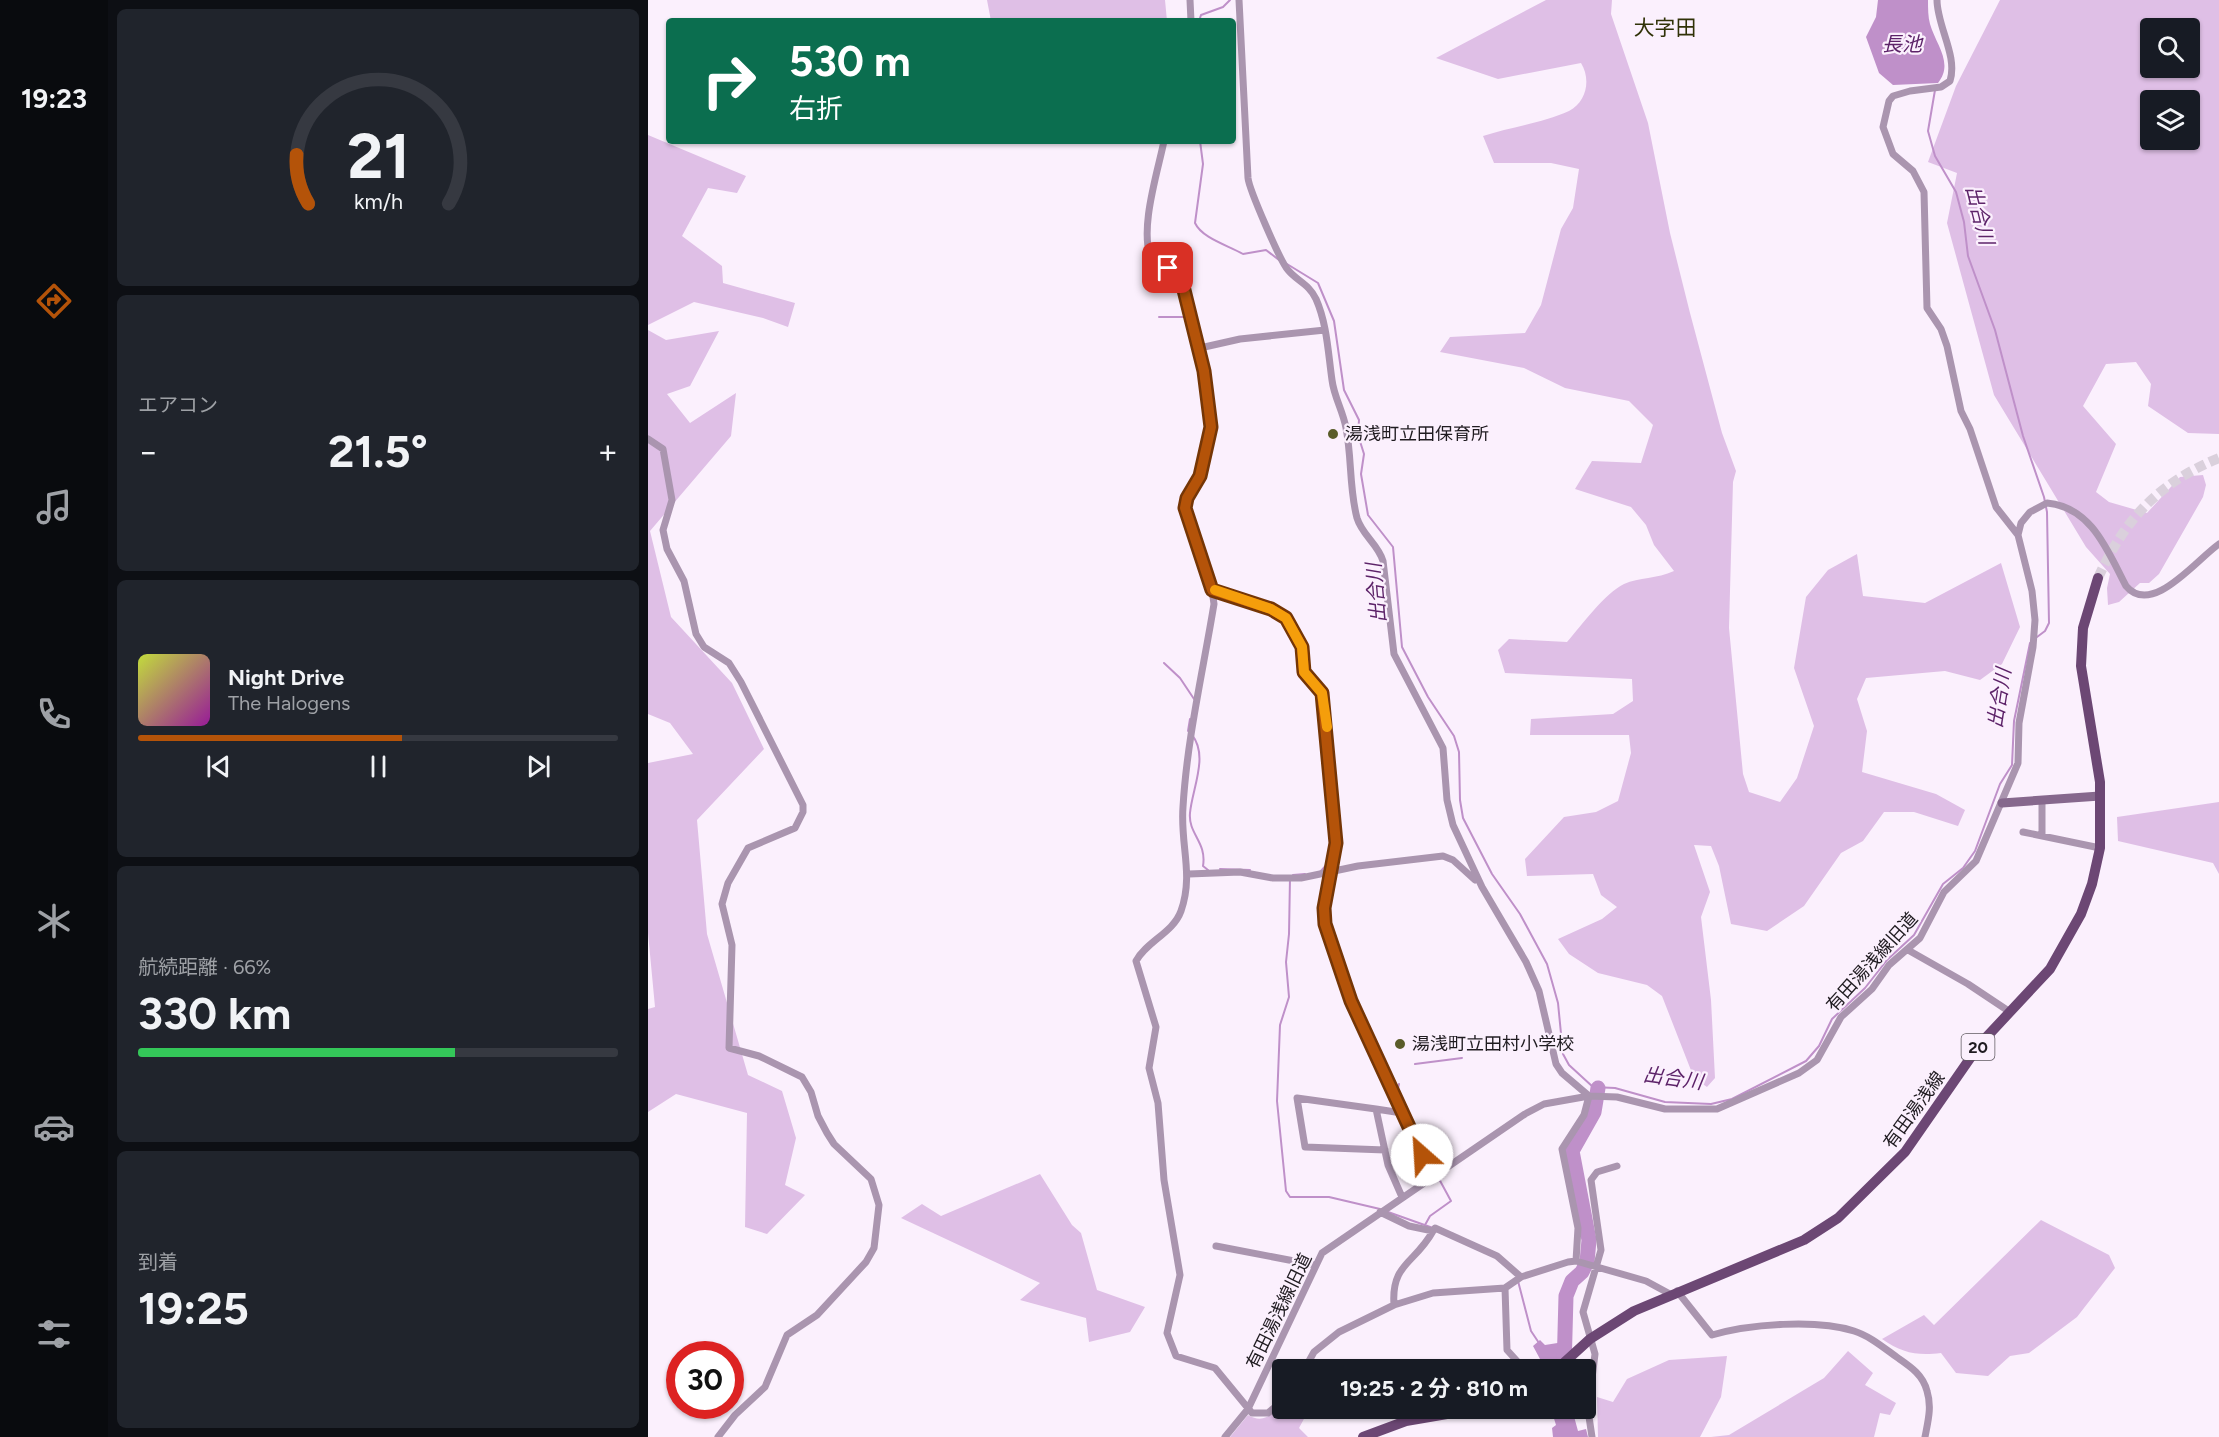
<!DOCTYPE html>
<html lang="ja">
<head>
<meta charset="utf-8">
<style>
  :root { --surface:#171b24; --page:#20242c; --text:#f1f3f6; --muted:#9ea1a6; --line:#363941; --accent:#b45309 }
  body { margin:0; font-family:Figtree,"Noto Sans JP",sans-serif; background:var(--page); color:var(--text); height:100vh; display:flex; flex-direction:column; font-size:22px; white-space:nowrap }
  * { box-sizing:border-box; margin:0 }
  p { font-size:20px; color:var(--muted) }
  .icon { flex:none; width:33px; height:33px; fill:none; stroke:currentColor; stroke-width:2; stroke-linecap:round; stroke-linejoin:round }
  .map { position:relative; flex:1; overflow:hidden }
  .details { display:flex; flex-direction:column; gap:9px; padding:9px; background:#0d0f14; width:540px }
  .details>* { flex:none }
  .hud { position:absolute; left:18px; top:18px; width:570px; height:126px; border-radius:6px; box-shadow:0 2px 4px #0004; background:#0b6e4f; color:#fff; overflow:hidden }
  .buttons { position:absolute; left:1492px; top:18px; display:grid; gap:12px }
  .buttons a { display:grid; place-items:center; width:60px; height:60px; border-radius:6px; background:var(--surface); box-shadow:0 2px 4px #0004; font-size:30px }
  .speed { position:absolute; left:18px; top:1341px; display:flex; gap:12px; font-size:30px; font-weight:700; text-align:center }
  .speed>* { display:grid; place-content:center; width:78px; height:78px; border-radius:50%; background:var(--surface); box-shadow:0 2px 4px #0004; line-height:1 }
  .speed .limit { border:9px solid #d22; background:#fff; color:#111 }
  .pin { position:absolute; display:grid; place-items:center; width:51px; height:51px; color:#fff; margin:-26px; border-radius:12px; box-shadow:0 3px 9px #0006 }
  .me { position:absolute; width:66px; margin:-33px; rotate:334deg; stroke-linejoin:round; filter:drop-shadow(0 0 4px #0008) }
  .turn { display:flex; align-items:center; gap:21px; height:126px; padding:0 24px; font-size:27px }
  .turn .icon { width:78px; height:78px; stroke-width:2.5 }
  .turn b { display:block; font-size:42px; line-height:51px }
  .big { font-size:45px; font-weight:700; line-height:1.1 }
  .details .tile { flex:1; display:flex; flex-direction:column; justify-content:center; gap:9px; min-width:0; padding:0 21px; border-radius:9px; background:var(--page) }
  .details .dial { align-items:center; gap:0 }
  .dial svg { height:156px; overflow:visible; fill:none; stroke:var(--line); stroke-width:7; stroke-linecap:round; text-anchor:middle }
  .dial text { fill:var(--text); stroke:none }
  .song { display:flex; align-items:center; gap:18px }
  .cover { width:72px; height:72px; border-radius:9px; background:linear-gradient(135deg,hsl(70 70% 55%),hsl(300 70% 35%)) }
  .played { height:6px; border-radius:3px; background:linear-gradient(90deg,var(--accent) 55%,var(--line) 55%) }
  .keys { display:flex; justify-content:space-around; direction:ltr }
  .heat { display:flex; justify-content:space-between; align-items:center; font-size:33px; direction:ltr }
  .charge { height:9px; border-radius:4px; background:linear-gradient(90deg,#34c759 66%,var(--line) 0) }
  .trip { position:absolute; left:624px; top:1359px; width:324px; height:60px; border-radius:6px; background:var(--surface); box-shadow:0 2px 4px #0004; font-weight:700; line-height:60px; text-align:center }
  main { display:flex; flex:1; min-height:0 }
  .tab-bar { display:flex; flex-direction:column; width:108px; justify-content:space-around; align-items:center; background:#090b0e; color:var(--muted) }
  .tab-bar .icon { width:42px; height:42px }
  .tab-bar .active { color:var(--accent) }
  .tab-bar b { font-size:27px; color:var(--text) }
  .map>svg:first-child { display:block }
</style>
</head>
<body>
<main>
<nav class="tab-bar">
<b>19:23</b>
<svg class="icon active" aria-label="directions" viewBox="0 0 24 24"><path d="M12 3l9 9-9 9-9-9zM9 14v-3h6M13 9l2 2-2 2"/></svg>
<svg class="icon" aria-label="music" viewBox="0 0 24 24"><path d="M9 18V5l10-2v13"/><circle cx="6" cy="18" r="3"/><circle cx="16" cy="16" r="3"/></svg>
<svg class="icon" aria-label="phone" viewBox="0 0 24 24"><path d="M5 4h4l2 5-3 2q2 4 5 5l2-3 5 2v4C11 20 4 13 5 4z"/></svg>
<svg class="icon" aria-label="climate" viewBox="0 0 24 24"><path d="M12 3v18M4 7l16 10M4 17L20 7"/></svg>
<svg class="icon" aria-label="car" viewBox="0 0 24 24"><path d="M5 17H2v-5l4-1 3-4h7l3 4 3 1v5h-3M9 17h6M6 11h13"/><circle cx="7" cy="17" r="2"/><circle cx="17" cy="17" r="2"/></svg>
<svg class="icon" aria-label="filters" viewBox="0 0 24 24"><path d="M4 7h16M4 17h16"/><circle cx="9" cy="7" r="2"/><circle cx="15" cy="17" r="2"/></svg>
</nav>
<section class="details">
<div class="tile dial"><svg viewBox="0 0 100 80">
<path d="M14 69A42 42 0 1 1 86 69"/>
<path d="M14 69A42 42 0 0 1 8 44" stroke="#b45309"/>
<text x="50" y="56" font-size="32" font-weight="700">21</text>
<text x="50" y="72" font-size="11">km/h</text>
</svg></div>
<div class="tile"><p>エアコン</p>
<div class="heat"><a>−</a><b class="big">21.5°</b><a>+</a></div>
</div>
<div class="tile">
<div class="song"><i class="cover"></i><div><b>Night Drive</b><p>The Halogens</p></div></div>
<div class="played"></div>
<div class="keys"><svg class="icon" aria-label="previous" viewBox="0 0 24 24"><path d="M18 5L8 12l10 7zM5 5v14"/></svg><svg class="icon" aria-label="pause" viewBox="0 0 24 24"><path d="M8 5v14M16 5v14"/></svg><svg class="icon" aria-label="next" viewBox="0 0 24 24"><path d="M6 5l10 7-10 7zM19 5v14"/></svg></div>
</div>
<div class="tile"><p>航続距離 · 66%</p><b class="big">330 km</b><div class="charge"></div></div>
<div class="tile"><p>到着</p><b class="big">19:25</b></div>
</section>
<div class="map">
<svg width="1571" height="1437" viewBox="0 0 1571 1437">
  <rect width="100%" height="100%" fill="#fbf0fd"/>
  <!-- green -->
  <path fill="#dfbfe6" fill-rule="evenodd" d="M339 0H517L519 21H343Z
    M898 0H964L963 14 1000 123 1022 233 1042 313 1074 433 1088 471 1085 482 1081 628 1095 774 1101 792 1132 802 1149 778 1166 726 1146 668 1158 597 1180 570 1209 554 1215 596 1277 603 1353 563 1372 627 1354 664 1332 680 1297 671 1218 678 1209 699 1219 731 1214 772 1288 794 1317 810 1310 826 1266 812H1236L1215 841 1193 853 1156 906 1119 931 1083 924 1071 866 1063 846 1046 845 1062 892 1053 917 1063 1000 1067 1078 1059 1087 1046 1078 1014 996 999 985 950 973 921 954 910 939 954 919 969 907 953 895 945 874 879 876 877 859 916 817 948 812 970 801 983 753 981 735H882L883 719 965 714 985 701 984 679 857 673 850 650 861 639 919 642C934 625 957 593 976 584 991 577 1009 579 1026 571L1006 545 998 525 983 507 927 489 944 461 993 463 1005 425 981 401 917 388 876 368 792 352 802 337 877 333 893 305 913 229 925 208 931 169 903 163H846L835 136C862 127 895 123 921 111 939 102 943 79 933 63L850 79 788 58Z
    M1352 0H1571V434L1540 433 1500 406 1503 384 1488 362 1458 364 1435 406 1468 444 1448 492 1461 502 1499 513 1532 477 1555 475 1558 485 1555 497 1511 574 1501 583H1492L1471 602 1460 605 1459 588 1462 574 1438 547 1346 395 1299 223 1309 173 1280 162 1308 86ZM1503 28H1542V68H1503ZM1503 100H1542V140H1503Z
    M0 135 98 176 89 193 60 188 34 236 74 266 75 283 147 303 140 327 115 318 46 302 0 325Z
    M0 330 18 340 71 331 42 386 19 394 42 423 88 393 83 436 2 531 23 617 84 683 116 749 49 820 59 934 100 1075 134 1091 148 1138 137 1185 157 1195 119 1234 97 1227 99 1113 28 1094 0 1112V1009L7 1007 0 933V763L45 754 22 723 0 714Z
    M1571 802V874L1565 863 1470 841 1469 817Z
    M392 1174 424 1225 433 1233 449 1290 497 1307 482 1332 441 1342 438 1318 372 1300 392 1283 253 1218 274 1204 293 1216Z
    M1393 1220 1461 1255 1467 1268 1429 1317 1381 1353 1362 1356 1340 1376 1308 1373 1293 1353C1269 1356 1254 1353 1234 1339L1276 1315 1286 1325Z
    M1200 1351 1225 1373 1217 1385 1248 1403 1242 1415 1232 1413 1226 1437H1063L1081 1435 1176 1378Z
    M1079 1356 1073 1397 1052 1437H950L949 1397 965 1402 979 1379 1021 1360Z
    M634 1405V1408L655 1411 657 1417 651 1428 660 1437H582L600 1415C615 1424 623 1415 634 1405Z"/>
  <!-- water -->
  <path fill="#bf90c9" d="M1230 0H1280C1280 8 1280 17 1282 24 1288 45 1306 63 1290 83L1245 85 1231 73 1218 37 1228 17Z
    M892 1340 897 1345 922 1341 921 1369H892V1359L885 1346Z
    M903 1409H924L930 1431 938 1429 940 1437H905L904 1428 908 1425Z"/>
  <g fill="none" stroke-linecap="round" stroke-linejoin="round">
    <!-- stream -->
    <path stroke="#bf90c9" stroke-width="2" d="M551 21 553 15 575 7 582 0
      M1287 90 1280 131 1287 156 1308 192 1316 222 1320 256 1347 330 1375 436 1396 497 1399 512 1401 623 1397 631 1389 637
      M552 141 555 164 547 223C554 238 579 245 595 254L618 250 631 260
      M639 264 670 283 686 321 696 390 711 420 710 435 716 454 713 474 720 515 745 547 754 647 780 697 806 736 811 752 812 800 815 818 844 874 872 914 899 964 910 1003 915 1054 921 1065 945 1087 967 1088 1017 1102 1063 1104 1084 1099 1158 1061 1171 1046 1184 1019 1217 988 1239 960 1266 935 1295 884 1315 868 1327 851 1352 784 1364 765 1366 721 1382 643
      M511 317H537L547 341
      M564 448 567 433 564 407
      M563 576 567 588
      M516 663 532 678 546 699
      M540 731 542 719
      M544 735C561 756 544 789 542 813 540 834 559 842 555 866L560 870
      M572 869 602 870
      M672 872 682 861
      M645 875 657 874
      M642 878 641 934 638 962 641 997 632 1025 629 1101 638 1191 642 1197H681L732 1209
      M767 1064 814 1058
      M751 1084 749 1093 766 1132
      M740 1212 785 1228
      M777 1225 782 1216 803 1201 790 1177
      M870 1281 883 1331 891 1343"/>
    <!-- river -->
    <path stroke="#bf90c9" stroke-width="15" d="M916 1370 918 1296 924 1281 934 1272 939 1262 941 1240 924 1151 946 1112 950 1088"/>
    <!-- primary-tunnel -->
    <path stroke="#dad0dc" stroke-width="10" stroke-dasharray="10 5" stroke-linecap="butt" d="M1450 578C1477 519 1510 483 1571 458"/>
    <!-- street -->
    <path stroke="#aa95af" stroke-width="7" d="M542 0 543 21
      M591 0 600 178C601 189 633 263 640 270 649 281 661 284 668 299 679 324 680 352 684 380 686 397 695 411 698 428 704 458 701 488 709 518 714 535 730 544 735 561L746 654 795 748 799 800 805 825 834 887 878 962 891 991 908 1064 914 1073 941 1096 936 1115 914 1149 930 1228 928 1261
      M1289 0C1289 26 1310 56 1302 81L1293 87 1262 91 1245 96 1241 101 1235 127 1245 154 1265 171 1276 192 1279 308 1293 329 1299 346 1313 411 1322 429 1348 507 1370 535
      M516 141C510 171 490 232 504 260 513 266 524 268 531 277 546 299 567 418 561 444 559 456 556 469 550 480 545 490 538 497 537 508L564 590 566 604C555 671 539 739 535 807 532 845 546 874 533 911 525 933 499 941 488 961L508 1027 501 1068 510 1103 516 1180 532 1275 519 1333 528 1356 567 1368 604 1413H620L634 1401
      M552 348 592 339 677 330
      M0 439 15 449 24 500 15 530 19 549 36 581 48 634 56 647 81 663 93 682 155 805V812L147 828 100 848 80 883 74 904 84 945 81 1048 111 1056 154 1077 163 1092 170 1116 179 1133 186 1144 223 1179 231 1205 226 1248 218 1262 169 1315 139 1335 117 1387 87 1415 70 1437
      M564 590 623 609 638 618 654 647 656 672 674 693 688 843 676 908 677 924 703 1001 719 1031 766 1140 785 1175
      M1375 832 1452 848
      M1394 835V800
      M541 874 592 872 625 878H653L710 866 795 856 805 860 827 880
      M1260 950 1320 984 1362 1012
      M728 1109 649 1098 657 1147 737 1150
      M754 1113 728 1109 740 1165 754 1197
      M732 1212 761 1226 785 1231 787 1228 849 1256 873 1277
      M568 1246 667 1265
      M857 1288 859 1350 869 1361 871 1370
      M1029 1291 1064 1335C1102 1324 1168 1319 1206 1331 1222 1336 1236 1348 1250 1358 1263 1367 1275 1375 1279 1391 1284 1407 1280 1421 1277 1437
      M746 1305C743 1263 767 1264 785 1231
      M656 1370 666 1352 691 1332 746 1305 785 1293 857 1288 873 1277 920 1262 928 1261 998 1281 1022 1294
      M577 1437 600 1409 674 1253 877 1114 896 1104 941 1096 969 1097 1017 1109H1069L1151 1073 1169 1060 1193 1017 1224 989 1241 965 1272 938 1296 892 1328 861 1370 763 1371 723 1385 647 1387 620 1384 591 1370 535 1373 523 1382 512 1399 503C1444 507 1460 552 1478 586 1504 617 1548 560 1571 544
      M944 1437 940 1410 947 1354 935 1312 953 1250 943 1180 949 1172 969 1166"/>
    <!-- secondary -->
    <path stroke="#86688d" stroke-width="9" d="M1354 803 1452 796"/>
    <!-- primary -->
    <path stroke="#6c4774" stroke-width="10" d="M908 1370 942 1339 986 1311 1156 1240 1190 1218 1257 1152 1332 1044 1402 969 1433 914 1444 884 1452 848V782L1433 666 1435 628 1450 578
      M715 1437 758 1421 834 1408"/>
  </g>
  <g fill="none" stroke-linecap="round" stroke-linejoin="round">
    <defs>
      <path id="route" d="M520 268 528 274 535 286 556 371 563 427 552 476 539 498 537 508 564 590 623 609 638 618 654 647 656 672 674 693 688 843 676 908 677 924 703 1001 774 1155"/>
    </defs>
    <!-- route casing -->
    <use href="#route" stroke="#753606" stroke-width="15"/>
    <!-- route -->
    <use href="#route" stroke="#b45309" stroke-width="10"/>
    <!-- slow -->
    <path stroke="#f59e0b" stroke-width="10" d="M567 590 623 609 638 618 654 647 656 672 674 693 679 727"/>
  </g>
  <!-- markers -->
  <g fill="#5a5c29" stroke="#fbf0fd" stroke-width="2">
    <circle cx="685" cy="434" r="6"/>
    <circle cx="752" cy="1044" r="6"/>
  </g>
  <g text-anchor="middle" dominant-baseline="central" stroke-width="4.5" stroke-linejoin="round" paint-order="stroke">
    <!-- shield labels -->
    <rect fill="#fbf0fd" stroke="#615b62" stroke-width="1.5" x="1313.5" y="1034" width="33" height="26" rx="4.5"/>
    <g font-size="16" font-weight="bold" fill="#1f1b20">
      <text x="1330" y="1047">20</text>
    </g>
    <!-- poi labels -->
    <g font-size="18" fill="#1f1b20" stroke="#fbf0fd" text-anchor="start">
      <text x="697" y="434">湯浅町立田保育所</text>
      <text x="764" y="1044">湯浅町立田村小学校</text>
    </g>
    <!-- street labels -->
    <g font-size="18" fill="#1f1b20" stroke="#fbf0fd">
      <text transform="translate(1224 962) rotate(-48)">有田湯浅線旧道</text>
      <text transform="translate(1266 1110) rotate(-54)">有田湯浅線</text>
      <text transform="translate(631 1311) rotate(-64)">有田湯浅線旧道</text>
    </g>
    <!-- water labels -->
    <g font-size="20" font-style="italic" fill="#5d2369" stroke="#fbf0fd">
      <text x="1254" y="44">長池</text>
      <text transform="translate(1332 215) rotate(76)">出合川</text>
      <text transform="translate(728 593) rotate(-95)">出合川</text>
      <text transform="translate(1351 698) rotate(-81)">出合川</text>
      <text transform="translate(1025 1078) rotate(8)">出合川</text>
    </g>
    <!-- quarter labels -->
    <g font-size="21" fill="#313208" stroke="#fbf0fd">
      <text x="1017" y="27">大字田</text>
    </g>
  </g>
</svg>
<div class="buttons">
<a><svg class="icon" aria-label="search" viewBox="0 0 24 24"><circle cx="10" cy="10" r="6"/><path d="M15 15l6 6"/></svg></a>
<a><svg class="icon" aria-label="layers" viewBox="0 0 24 24"><path d="M12 4l9 5-9 5-9-5zM3 14l9 5 9-5"/></svg></a>
</div>
<div class="speed"><div class="limit">30</div></div>
<div class="pin" style="left:520px;top:268px;background:#d93025"><svg class="icon" aria-label="arrive" viewBox="0 0 24 24"><path d="M6 21V4h12l-3 4 3 4H6"/></svg></div>
<svg class="me" style="left:774px;top:1155px" viewBox="-20 -20 40 40"><circle r="19" fill="#fff"/><path d="M0-13L10 11 0 6-10 11z" fill="#b45309"/></svg>
<div class="trip">19:25 · 2 分 · 810 m</div>
<div class="hud">
<div class="turn"><svg class="icon" aria-label="right" viewBox="0 0 24 24"><path d="M7 20v-9h11M14 6l5 5-5 5"/></svg><div><b>530 m</b>右折</div></div>
</div>
</div>
</main>
</body>
</html>
